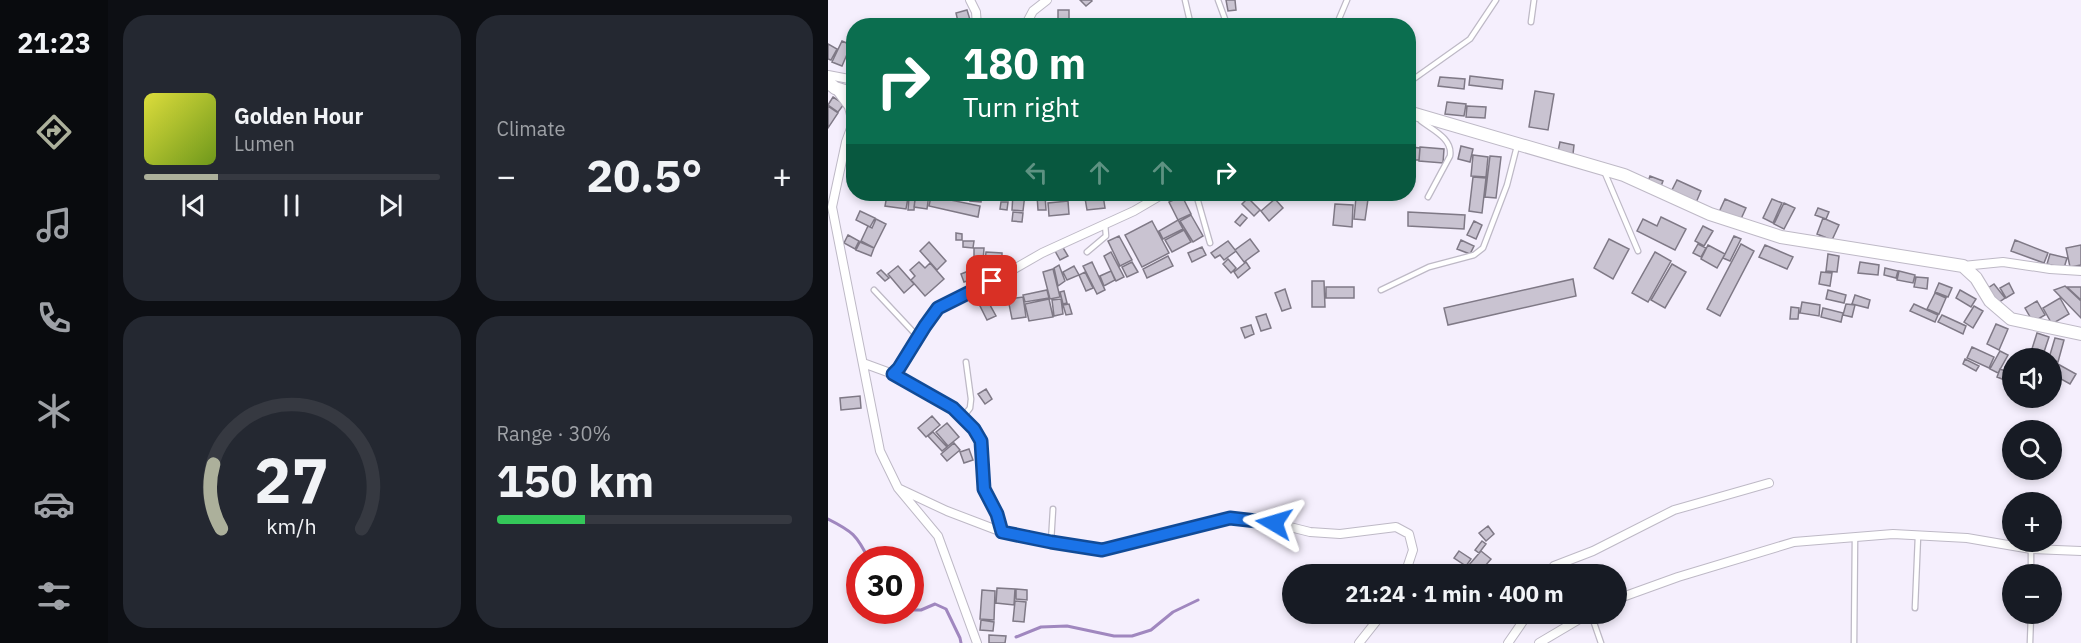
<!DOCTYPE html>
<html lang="en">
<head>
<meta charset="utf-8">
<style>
  :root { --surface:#171b24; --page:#242831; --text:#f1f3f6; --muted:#9ea1a6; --line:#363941; --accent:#acb09b }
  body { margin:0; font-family:"IBM Plex Sans",sans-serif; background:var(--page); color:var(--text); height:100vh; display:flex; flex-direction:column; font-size:22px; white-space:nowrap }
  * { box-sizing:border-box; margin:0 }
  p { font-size:20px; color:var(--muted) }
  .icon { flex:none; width:33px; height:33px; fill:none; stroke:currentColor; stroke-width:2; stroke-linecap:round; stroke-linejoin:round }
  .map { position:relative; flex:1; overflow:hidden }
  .sheet { display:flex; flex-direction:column; gap:15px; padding:15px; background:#0d0f14; width:720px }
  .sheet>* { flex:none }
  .banner { position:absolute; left:18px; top:18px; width:570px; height:183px; border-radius:24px; box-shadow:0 3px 9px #0003; background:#0b6e4f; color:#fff; overflow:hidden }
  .fabs { position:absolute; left:1174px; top:348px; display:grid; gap:12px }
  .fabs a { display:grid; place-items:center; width:60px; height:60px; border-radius:50%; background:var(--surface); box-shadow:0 3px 9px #0003; font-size:30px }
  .speed { position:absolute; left:18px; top:546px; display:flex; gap:12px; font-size:30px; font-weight:700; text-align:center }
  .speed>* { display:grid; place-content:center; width:78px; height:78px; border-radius:50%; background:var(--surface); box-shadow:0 3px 9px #0003; line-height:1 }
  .speed .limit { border:9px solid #d22; background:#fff; color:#111 }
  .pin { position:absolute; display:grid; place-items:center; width:51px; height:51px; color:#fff; margin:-26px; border-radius:12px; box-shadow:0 3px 9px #0006 }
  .me { position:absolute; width:66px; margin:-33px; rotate:277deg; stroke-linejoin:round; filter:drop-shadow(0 0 4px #0008) }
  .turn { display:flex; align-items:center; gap:21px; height:126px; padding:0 18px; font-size:27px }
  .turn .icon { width:78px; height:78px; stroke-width:2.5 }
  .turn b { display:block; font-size:42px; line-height:51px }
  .lanes { display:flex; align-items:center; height:57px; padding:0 18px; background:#0003; justify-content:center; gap:30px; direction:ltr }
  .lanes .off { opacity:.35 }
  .big { font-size:45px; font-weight:800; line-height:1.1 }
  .sheet .widget { flex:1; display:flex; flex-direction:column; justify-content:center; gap:9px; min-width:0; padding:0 21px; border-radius:24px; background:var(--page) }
  .sheet .dial { align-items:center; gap:0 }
  .dial svg { height:156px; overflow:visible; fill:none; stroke:var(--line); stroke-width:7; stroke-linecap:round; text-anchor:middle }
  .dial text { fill:var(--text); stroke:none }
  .song { display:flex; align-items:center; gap:18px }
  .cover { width:72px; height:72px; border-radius:9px; background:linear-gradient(135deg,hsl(60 70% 55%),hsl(80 70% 35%)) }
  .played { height:6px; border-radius:3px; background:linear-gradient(90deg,var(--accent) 25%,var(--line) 25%) }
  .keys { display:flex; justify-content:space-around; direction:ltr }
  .heat { display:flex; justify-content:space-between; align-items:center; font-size:33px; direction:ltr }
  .charge { height:9px; border-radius:4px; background:linear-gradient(90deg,#34c759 30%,var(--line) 0) }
  .sheet .tiles { flex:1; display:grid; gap:15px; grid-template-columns:repeat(2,1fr) }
  .trip { position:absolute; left:454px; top:564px; width:345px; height:60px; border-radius:30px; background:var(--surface); box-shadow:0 3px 9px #0003; font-weight:800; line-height:60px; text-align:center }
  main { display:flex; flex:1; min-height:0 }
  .menu { display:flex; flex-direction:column; width:108px; justify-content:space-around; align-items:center; background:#090b0e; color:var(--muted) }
  .menu .icon { width:42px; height:42px }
  .menu .active { color:var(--accent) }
  .menu b { font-size:27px; color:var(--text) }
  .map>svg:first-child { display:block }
</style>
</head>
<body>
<main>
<nav class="menu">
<b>21:23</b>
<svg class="icon active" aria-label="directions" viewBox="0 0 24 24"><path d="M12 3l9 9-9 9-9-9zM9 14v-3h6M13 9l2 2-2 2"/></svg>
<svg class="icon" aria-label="music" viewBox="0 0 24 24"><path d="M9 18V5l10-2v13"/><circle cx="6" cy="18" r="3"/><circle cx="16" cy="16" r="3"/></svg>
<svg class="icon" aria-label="phone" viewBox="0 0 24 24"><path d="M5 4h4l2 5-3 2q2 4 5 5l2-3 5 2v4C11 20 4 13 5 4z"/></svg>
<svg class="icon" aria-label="climate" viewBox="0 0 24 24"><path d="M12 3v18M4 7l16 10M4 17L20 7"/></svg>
<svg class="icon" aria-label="car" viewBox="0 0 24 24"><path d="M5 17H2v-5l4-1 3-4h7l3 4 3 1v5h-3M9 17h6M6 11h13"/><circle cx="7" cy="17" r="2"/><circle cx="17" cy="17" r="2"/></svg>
<svg class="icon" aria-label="filters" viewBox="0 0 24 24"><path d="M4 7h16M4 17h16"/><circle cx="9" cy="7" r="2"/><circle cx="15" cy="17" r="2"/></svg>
</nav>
<section class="sheet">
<div class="tiles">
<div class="widget">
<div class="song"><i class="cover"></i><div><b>Golden Hour</b><p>Lumen</p></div></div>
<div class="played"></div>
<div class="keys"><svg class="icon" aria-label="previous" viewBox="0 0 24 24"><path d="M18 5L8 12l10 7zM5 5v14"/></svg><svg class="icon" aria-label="pause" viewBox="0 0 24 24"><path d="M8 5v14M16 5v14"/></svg><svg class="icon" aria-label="next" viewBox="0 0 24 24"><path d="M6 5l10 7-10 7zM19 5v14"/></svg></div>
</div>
<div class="widget"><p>Climate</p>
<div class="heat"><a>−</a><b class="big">20.5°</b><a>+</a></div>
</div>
<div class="widget dial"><svg viewBox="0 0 100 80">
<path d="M14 69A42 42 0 1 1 86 69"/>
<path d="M14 69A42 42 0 0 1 10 36" stroke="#acb09b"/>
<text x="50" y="56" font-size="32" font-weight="700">27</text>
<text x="50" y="72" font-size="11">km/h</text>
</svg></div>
<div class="widget"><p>Range · 30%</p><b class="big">150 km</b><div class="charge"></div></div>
</div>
</section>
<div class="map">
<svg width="1253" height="643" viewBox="0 0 1253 643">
  <rect width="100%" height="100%" fill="#f5effd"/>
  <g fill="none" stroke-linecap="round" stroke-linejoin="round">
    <!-- stream -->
    <path stroke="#a087bf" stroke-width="3" d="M0 519C24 531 29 535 41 560
      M82 610H93L107 604 118 609 132 638 133 643
      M188 637 213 627 239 626 286 636H304L323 630 345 612 370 600"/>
  </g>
  <!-- building -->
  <path fill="#c9c3d1" stroke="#7f7986" stroke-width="1.5" d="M252 0H263L264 1 258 6Z
    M398 0H407L408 10 400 11Z
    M139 10 144 26H131L128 13Z
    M230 10H241V21H230Z
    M444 20 457 21V26H444Z
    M246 22V26H229V23Z
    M14 41 23 45 14 66 4 62Z
    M0 44 9 49 3 60 0 59Z
    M642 76 675 80 674 89 641 85Z
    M612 77 637 79 636 89 610 86Z
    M707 91 726 94 720 130 701 127Z
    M5 97 16 104 10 112 0 105Z
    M619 102 638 104 636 116 617 114Z
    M0 106 10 113 0 128Z
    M639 106 658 107 657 118 638 117Z
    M732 142 746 145 745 154 730 151Z
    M633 146 645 149 642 162 630 159Z
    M582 147 592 148 591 160H581Z
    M592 147 616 149 615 163 591 161Z
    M645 155 660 157 658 177 643 176Z
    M662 156 673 157 668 198 657 197Z
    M822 176 835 181 832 189 819 184Z
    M645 177 658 178 654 213 641 211Z
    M849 180 873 191 867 205 842 194Z
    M59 194H87V197Z
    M88 194H101L99 209 86 207Z
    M143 194H154L153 202 142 201Z
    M185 194H197L195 211 184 210Z
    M508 194H527V199L508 197Z
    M59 195 80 197 78 209 57 206Z
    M209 195H217L218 210H210Z
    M275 195 277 208 259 210 257 198Z
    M103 196 152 206 150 217 101 206Z
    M354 196 363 214 350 220 341 202Z
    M528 197 540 199 537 220 526 219Z
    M81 198H87L86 210H80Z
    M420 198 432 210 426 216 414 204Z
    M447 199 455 208 441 221 433 211Z
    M897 199 918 208 912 221 891 212Z
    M944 199 954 203 945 223 935 218Z
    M240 201 241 214 221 216 220 203Z
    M173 202H180L179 210 172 209Z
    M956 203 967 208 956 229 946 224Z
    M507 204 525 205 524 227 505 225Z
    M990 208 1001 212 998 219 987 215Z
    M32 211 47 218 42 227 28 220Z
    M185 212 195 213 194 222 184 221Z
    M580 212 637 215 636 229 580 226Z
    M414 214 419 218 412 226 407 222Z
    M363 215 375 236 365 242 352 221Z
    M833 217 858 229 847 250 809 231 815 219 829 226Z
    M995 218 1011 225 1004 240 989 234Z
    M48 219 58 224 46 248 33 241 40 226 44 228Z
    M350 220 355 229 335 239 331 231Z
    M324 221 341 253 314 267 297 235Z
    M646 221 654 225 648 239 639 235Z
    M875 226 885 231 876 246 867 241Z
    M356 230 363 242 344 252 337 240Z
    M128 233 134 234V240H128Z
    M20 235 31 241 27 249 16 243Z
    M291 236 304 260 292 266 280 241Z
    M906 236 913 239 902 261 895 258Z
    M422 239 431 251 416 262 407 250Z
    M781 239 801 249 785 279 766 268Z
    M633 240 646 246 642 254 629 249Z
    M1187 240 1220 253 1216 263 1183 251Z
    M135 241H146L145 248 135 247Z
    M400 241 408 251 396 260 392 255 387 258 383 253Z
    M32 242 46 248 43 256 28 250Z
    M101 242 118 261 109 270 92 251Z
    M870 244 878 248 873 257 865 253Z
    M913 244 926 251 892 316 879 309Z
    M880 245 897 254 889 268 873 259Z
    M937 245 965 257 959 269 931 257Z
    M1253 245V265L1242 267 1238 248Z
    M234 246 240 256 232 260 227 251Z
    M374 247 378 255 364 262 360 253Z
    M146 248H156L155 262 146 261Z
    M158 252 174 253V262L157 261Z
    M283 252 296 277 288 281 276 256Z
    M827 252 843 261 820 302 804 293Z
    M1000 254 1011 256 1009 272 998 271Z
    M1222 254 1239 258 1236 268 1219 264Z
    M340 256 345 266 319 278 315 269Z
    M400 259 408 268 403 273 395 264Z
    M91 262 97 268 102 263 116 279 97 296 83 280 87 276 82 270Z
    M264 262 277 290 269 294 255 266Z
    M304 262 310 272 299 277 294 267Z
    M418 262 422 268 410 278 406 272Z
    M1032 262 1051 265 1050 275 1030 273Z
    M844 264 858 272 837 308 823 300Z
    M231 265 237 281 230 286 226 268Z
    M70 266 86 284 76 293 60 274Z
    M246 266 251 275 239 280 235 272Z
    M148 268 151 277 136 282 133 274Z
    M1057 268 1070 271 1068 278 1056 275Z
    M225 269 232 297 222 299 215 272Z
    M53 270 61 278 57 281 49 273Z
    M283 271 287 280 276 286 272 276Z
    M1071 271 1087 275 1085 283 1069 280Z
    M257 272 265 288 258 291 251 275Z
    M993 272 1004 273 1002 286 991 284Z
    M1088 277 1100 278 1099 289 1086 287Z
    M745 279 748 296 620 325 616 308Z
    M484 281H496L497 307H484Z
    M1111 283 1124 288 1120 297 1107 292Z
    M1181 283 1186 293 1178 298 1172 288Z
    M1166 284 1177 298 1167 305 1157 290Z
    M1237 286 1253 301V318L1226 290Z
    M498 287H526V298H498Z
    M1239 287H1253V300Z
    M186 289 187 297 181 298 180 290Z
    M457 289 463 308 454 311 447 293Z
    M219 290 221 298 197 302 195 295Z
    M1000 290 1018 295 1016 303 998 299Z
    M1132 290 1148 299 1143 307 1128 298Z
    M236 291 239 303 235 304 232 292Z
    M1107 293 1118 298 1111 314 1099 309Z
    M1027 295 1042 300 1040 308 1024 304Z
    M157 296 168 316 159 320 149 300Z
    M195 297 198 317 184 319 180 299Z
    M1232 298 1241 314 1224 324 1215 308Z
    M221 299 225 317 201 321 197 304Z
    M233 299 235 314 226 316 224 300Z
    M1209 301 1217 315 1205 322 1197 308Z
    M974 302 992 305 991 316 972 313Z
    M241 304 244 314 238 315 235 305Z
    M1018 304 1027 305 1024 317 1015 315Z
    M1086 304 1110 315 1107 322 1082 311Z
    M1146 306 1155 311 1145 328 1136 322Z
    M963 307 971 308 970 319H962Z
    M995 308 1015 313 1013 322 993 317Z
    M438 314 443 328 433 331 428 317Z
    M1114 315 1138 326 1135 334 1110 322Z
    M1168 324 1180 329 1171 350 1159 344Z
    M423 325 426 334 417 338 413 328Z
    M1209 333 1221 337 1215 355 1203 352Z
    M1227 338 1236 340 1230 362 1221 358Z
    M1144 347 1166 357 1161 368 1139 358Z
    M1172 351 1180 355 1170 373 1162 369Z
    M1195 353 1207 356 1206 358H1193Z
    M1137 359 1151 366 1148 371 1135 364Z
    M1228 363 1248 374 1242 384 1224 374Z
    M1172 369 1185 374 1184 383 1169 377Z
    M1224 376 1231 380 1228 385 1224 382Z
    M158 389 164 399 157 404 150 394Z
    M32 396 33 408 13 410 12 398Z
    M104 416 112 425 98 437 90 428Z
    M119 423 131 437 120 446 108 432Z
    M105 432 119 447 114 451 100 436Z
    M126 443 132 450 119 461 113 454Z
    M141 449 145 460 136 463 132 452Z
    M660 526 666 534 658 541 651 533Z
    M654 541 658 544 651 553 647 550Z
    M631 551 643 559 638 566 626 558Z
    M653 551 663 559 651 573 641 565Z
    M640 565 650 573 649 574H633Z
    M169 588 187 589 186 605 168 603Z
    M188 589 199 590V600L188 599Z
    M154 590 167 591 166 620 152 619Z
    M187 601 198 602 196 622 185 621Z
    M153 620 166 622 165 631 152 630Z
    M161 635 178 636 177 643H161Z"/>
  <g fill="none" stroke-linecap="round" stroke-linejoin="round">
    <defs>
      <path id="lane" d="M357 0 363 26
        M390 0 397 19
        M703 22 706 0
        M508 26 519 0
        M580 83 642 39 668 0
        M593 121C605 130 625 139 622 156L600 197
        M776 171 810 251
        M368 194 382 243
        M259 252 278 236 277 224
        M46 290 90 337
        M553 290 601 267 646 255 655 248 679 185 689 146
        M135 417 142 408 143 399 138 362
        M223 542 225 509
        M1203 574V549
        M1087 608 1090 536
        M763 614 773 643
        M1026 643 1027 537
        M1202 643 1203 614"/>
      <path id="street" d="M142 0 148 12 149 26
        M197 26 205 11 219 0
        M0 75 26 80
        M7 88 21 107 25 123 18 142 4 207 52 451 70 488 110 536 149 643
        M1135 266 1175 262 1222 269 1253 271
        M35 363 65 374 71 368 97 325 110 308 148 291 214 253 306 211 335 194
        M65 374 125 408 146 429 153 441 156 489 169 515 174 532
        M72 489 119 511 174 532 223 542 274 550 402 518 446 523 482 532 512 534 568 527 581 534 585 550 577 574
        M719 574 726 566 765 551 846 510 941 483
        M789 599 850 577 966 542 1065 534 1139 538 1203 549 1253 551
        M531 643 554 614
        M680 643 700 614
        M711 643 760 614"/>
      <path id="secondary" d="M0 82 7 88 26 94
        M580 112 796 175 882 214 953 237 1135 266 1148 278 1162 301 1183 319 1253 334"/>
    </defs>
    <!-- lane casing -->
    <use href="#lane" stroke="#beb9c6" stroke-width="7"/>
    <!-- street casing -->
    <use href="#street" stroke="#beb9c6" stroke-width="10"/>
    <!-- secondary casing -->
    <use href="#secondary" stroke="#beb9c6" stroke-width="14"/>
    <!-- lane -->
    <use href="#lane" stroke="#fff" stroke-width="4.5"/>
    <!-- street -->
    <use href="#street" stroke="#fff" stroke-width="8"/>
    <!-- secondary -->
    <use href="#secondary" stroke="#fff" stroke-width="12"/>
  </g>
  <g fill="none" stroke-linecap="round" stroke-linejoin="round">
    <defs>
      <path id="route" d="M164 281 110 308 97 326 71 368 65 374 125 408 146 429 153 441 156 489 169 514 174 532 223 542 274 550 402 518 446 523"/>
    </defs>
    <!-- route casing -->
    <use href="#route" stroke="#114b97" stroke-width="15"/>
    <!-- route -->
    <use href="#route" stroke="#1a73e8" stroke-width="10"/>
  </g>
</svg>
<div class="fabs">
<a><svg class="icon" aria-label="sound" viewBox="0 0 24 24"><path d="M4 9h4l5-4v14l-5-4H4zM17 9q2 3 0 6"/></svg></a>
<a><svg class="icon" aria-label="search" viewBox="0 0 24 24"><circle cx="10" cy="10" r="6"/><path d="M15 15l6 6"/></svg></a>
<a>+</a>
<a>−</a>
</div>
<div class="speed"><div class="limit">30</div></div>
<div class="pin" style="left:164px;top:281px;background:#d93025"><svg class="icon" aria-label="arrive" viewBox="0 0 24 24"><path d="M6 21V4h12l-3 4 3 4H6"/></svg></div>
<svg class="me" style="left:446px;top:523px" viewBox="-20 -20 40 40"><path d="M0-17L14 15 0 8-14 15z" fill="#1a73e8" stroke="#fff" stroke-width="4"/></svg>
<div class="trip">21:24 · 1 min · 400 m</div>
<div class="banner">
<div class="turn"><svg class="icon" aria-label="right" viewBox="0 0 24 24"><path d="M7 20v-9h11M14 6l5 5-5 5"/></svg><div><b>180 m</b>Turn right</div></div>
<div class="lanes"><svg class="icon off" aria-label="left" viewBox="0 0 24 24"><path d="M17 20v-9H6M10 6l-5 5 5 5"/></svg><svg class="icon off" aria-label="ahead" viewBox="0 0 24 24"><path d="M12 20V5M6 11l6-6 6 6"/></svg><svg class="icon off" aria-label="ahead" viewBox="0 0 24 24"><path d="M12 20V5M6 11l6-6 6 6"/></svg><svg class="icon" aria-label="right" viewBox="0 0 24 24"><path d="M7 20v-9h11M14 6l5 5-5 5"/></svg></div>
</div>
</div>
</main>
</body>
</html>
